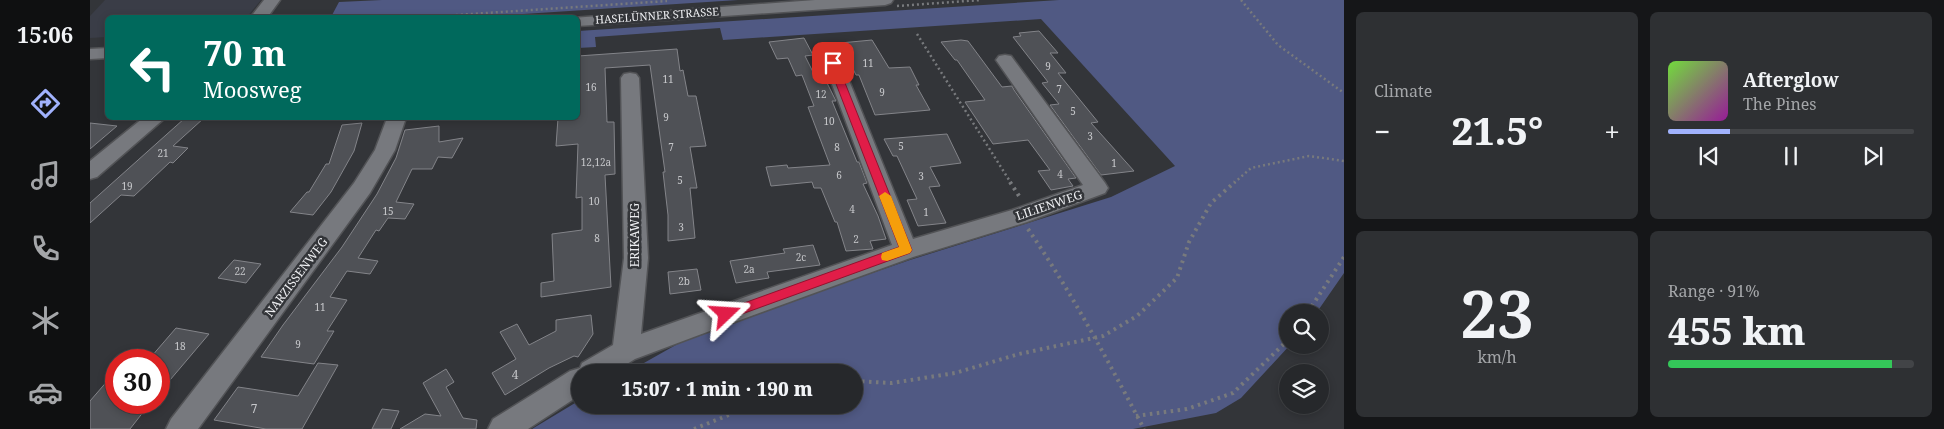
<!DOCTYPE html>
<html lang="en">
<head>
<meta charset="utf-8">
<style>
  :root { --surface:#26282b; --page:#2e3033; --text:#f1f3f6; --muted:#a4a6a9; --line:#424447; --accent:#a1b2fd }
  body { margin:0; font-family:"Noto Serif",serif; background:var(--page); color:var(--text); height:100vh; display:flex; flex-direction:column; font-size:19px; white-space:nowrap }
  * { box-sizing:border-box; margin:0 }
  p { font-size:16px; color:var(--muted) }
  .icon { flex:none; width:28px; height:28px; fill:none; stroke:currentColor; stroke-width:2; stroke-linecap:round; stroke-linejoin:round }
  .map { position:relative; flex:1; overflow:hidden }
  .details { display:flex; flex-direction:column; gap:12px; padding:12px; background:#151618; width:600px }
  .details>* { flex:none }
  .top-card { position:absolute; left:15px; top:15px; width:475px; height:105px; border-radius:8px; box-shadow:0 2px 8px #0003,0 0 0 1px var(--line); background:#00695c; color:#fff; overflow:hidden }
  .buttons { position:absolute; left:1189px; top:304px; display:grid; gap:10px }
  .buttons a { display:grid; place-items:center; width:50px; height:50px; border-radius:50%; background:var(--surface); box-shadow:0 2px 8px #0003,0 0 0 1px var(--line); font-size:25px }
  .speed { position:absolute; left:15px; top:349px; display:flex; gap:10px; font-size:25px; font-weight:700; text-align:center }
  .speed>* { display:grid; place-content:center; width:65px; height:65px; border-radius:50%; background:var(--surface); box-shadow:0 2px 8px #0003,0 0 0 1px var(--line); line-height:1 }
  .speed .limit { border:8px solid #d22; background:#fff; color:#111 }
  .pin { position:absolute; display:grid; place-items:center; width:42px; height:42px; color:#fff; margin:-21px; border-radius:10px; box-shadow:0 2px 8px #0006 }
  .me { position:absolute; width:55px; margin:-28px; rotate:70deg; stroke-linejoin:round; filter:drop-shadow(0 0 4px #0008) }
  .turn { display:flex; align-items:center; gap:18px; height:105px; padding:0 15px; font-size:22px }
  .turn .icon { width:65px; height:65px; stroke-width:2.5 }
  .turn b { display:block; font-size:35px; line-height:42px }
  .big { font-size:38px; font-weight:800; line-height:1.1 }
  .details .tile { flex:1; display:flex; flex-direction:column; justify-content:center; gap:8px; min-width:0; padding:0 18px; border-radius:8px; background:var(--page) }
  .details .dial { align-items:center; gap:0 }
  .dial b { font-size:65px; line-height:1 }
  .song { display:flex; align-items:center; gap:15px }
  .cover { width:60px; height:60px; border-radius:8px; background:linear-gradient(135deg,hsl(100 70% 55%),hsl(300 70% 35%)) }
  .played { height:5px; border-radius:2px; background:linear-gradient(90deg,var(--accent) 25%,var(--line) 25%) }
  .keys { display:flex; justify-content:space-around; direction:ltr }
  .heat { display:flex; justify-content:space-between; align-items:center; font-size:28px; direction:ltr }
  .charge { height:8px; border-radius:4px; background:linear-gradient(90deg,#34c759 91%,var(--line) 0) }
  .details .tiles { flex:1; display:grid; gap:12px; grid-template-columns:repeat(2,1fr) }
  .trip { position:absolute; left:481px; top:364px; width:292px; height:50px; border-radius:25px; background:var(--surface); box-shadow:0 2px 8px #0003,0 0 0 1px var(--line); font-weight:800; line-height:50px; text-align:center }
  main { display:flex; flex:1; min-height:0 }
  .tabs { display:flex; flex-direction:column; width:90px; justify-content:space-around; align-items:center; background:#0f1011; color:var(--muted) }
  .tabs .icon { width:35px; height:35px }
  .tabs .selected { color:var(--accent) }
  .tabs b { font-size:22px; color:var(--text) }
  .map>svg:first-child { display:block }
</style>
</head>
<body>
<main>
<nav class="tabs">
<b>15:06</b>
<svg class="icon selected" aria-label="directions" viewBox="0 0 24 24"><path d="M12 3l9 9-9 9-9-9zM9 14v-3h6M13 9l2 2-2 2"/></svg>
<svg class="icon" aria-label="music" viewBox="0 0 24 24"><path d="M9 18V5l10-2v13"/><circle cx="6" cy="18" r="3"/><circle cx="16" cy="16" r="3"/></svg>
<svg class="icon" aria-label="phone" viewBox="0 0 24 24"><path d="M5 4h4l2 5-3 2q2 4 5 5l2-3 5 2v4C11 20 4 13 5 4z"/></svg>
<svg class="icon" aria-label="climate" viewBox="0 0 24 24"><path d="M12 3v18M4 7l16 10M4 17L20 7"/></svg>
<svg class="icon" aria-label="car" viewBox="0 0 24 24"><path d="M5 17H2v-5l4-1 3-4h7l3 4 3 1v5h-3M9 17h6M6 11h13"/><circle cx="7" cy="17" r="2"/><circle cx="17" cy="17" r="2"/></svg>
</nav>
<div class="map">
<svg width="1254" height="429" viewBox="0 0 1254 429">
  <rect width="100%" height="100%" fill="#333539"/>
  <!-- built -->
  <path fill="#3a3d47" d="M15 0H171L157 17 18 18 17 37 0 38V16Z"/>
  <!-- green -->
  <path fill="#505983" d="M292 0H648L387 17H241L249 2Z
    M969 0H1254V273L1227 312H1198V345H1200L1151 398 1126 413 1043 429H442L490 400V405H765V372H538L607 333 820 260 1021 197 1085 166 951 19 633 40 630 28 505 37 506 47 488 48V31Z"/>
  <!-- building -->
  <path fill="#4f5156" stroke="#838489" d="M949 31 968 53H960L976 73H968L1008 122 1001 123 1044 171 1011 175 960 105 969 104 952 83 958 82 923 37 931 36 929 33Z
    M714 38 723 55 715 56 728 82 736 81 746 101H742L767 162H769L777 183 773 184 788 216 796 239 780 241 783 249 756 251 747 222H745L731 188H724L722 182 681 186 676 167 697 165 698 168 740 165 718 107 724 106 712 75 706 76 698 58 687 59 679 42Z
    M782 40 799 68 820 67 829 85H826L840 110 785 115 769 75H766L750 43Z
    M871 40 878 41 912 87 922 86 924 90 986 178 978 179 983 186 961 190 948 171 960 170 938 140 903 144 875 102 895 100 867 60H865L851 42Z
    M587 49 590 71 593 70 598 96H606L616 146 600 147 607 188H600L605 238 578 241V215L573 172H575L560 65 515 68 517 122H524L525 174 515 175 521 287 451 297V283L464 281 462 234 492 230V197L486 198 488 144 466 146 468 118H488V56Z
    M95 118H114L83 146 98 148 83 163 80 162 44 196 31 195 0 223V203Z
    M0 123 27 126 0 149Z
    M272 123 264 151 241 192 223 215 200 212 217 192H219L236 164H239L252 125Z
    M349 126V142L373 138 362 158 348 157 342 169H322L306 202 324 204 315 219 298 218 289 231 286 230 268 258 288 261 280 274 257 271 240 297 257 300 237 331H244L224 364 171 357 193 325 252 247 287 194 306 158 315 130Z
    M857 134 871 163 840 167 850 186 839 187 856 223 828 226 817 200 827 199 807 156H803L794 139Z
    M723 245 730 265 677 272 679 278 646 283 640 261 695 253 693 249Z
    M144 260 171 264 156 283 128 278Z
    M607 269 611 290 580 294 578 272Z
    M501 315 503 334 488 357 484 356 459 368 415 395 402 373 426 359 410 332 427 324 439 345 466 331V320Z
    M86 328 119 334 69 393V359L61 357Z
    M228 363 248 365 212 429H176L124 420 148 387 208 396Z
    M356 369 364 382 356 387 373 418 387 420 386 429H310L335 414 351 416 333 383Z
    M26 371V402H61L40 429H0V401Z
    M292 409 309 411 301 429H282Z"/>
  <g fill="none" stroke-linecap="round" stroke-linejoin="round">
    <defs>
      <path id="minor" d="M174 0H190L177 18H160Z
        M725 0H803L801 3 795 5 488 26V18H482Z
        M18 48V58L0 59V49Z
        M915 55 921 56 1015 183 1018 188 1015 193 937 222 823 257 609 335 545 359 524 372H490V395L438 429H398L403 419 480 371 490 368 492 363 523 345 534 258 531 78 534 74 540 73 546 74 549 78 558 258 551 334 802 245 734 63 737 59 743 58 749 59 752 63 823 239 922 210 993 185 906 60 909 56Z
        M53 118H75L7 177 0 179V161Z
        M297 118H316L305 150 280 193 108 429H76L81 419 264 183 285 150Z"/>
    </defs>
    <!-- minor casing -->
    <use href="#minor" stroke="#525356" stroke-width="3"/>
    <!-- path-far1 -->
    <path stroke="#787a7d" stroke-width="2.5" stroke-dasharray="2 3" stroke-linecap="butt" d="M1151 0 1188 45 1254 93
      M807 6 891 0
      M321 18 577 1
      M827 34 921 183
      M1144 183 1161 168 1219 156 1254 161"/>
    <!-- path -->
    <path stroke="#787a7d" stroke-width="4" stroke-dasharray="2.5 4.5" stroke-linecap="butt" d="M920 182 931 199
      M938 229C982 293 1018 361 1054 429
      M1218 312 1254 257
      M765 381 802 383 865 373 929 354 1013 336 1047 316 1087 278 1099 242 1121 203 1145 182
      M1046 416 1097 409 1143 393 1198 340
      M604 429 651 410 670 405"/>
    <!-- minor -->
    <use href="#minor" fill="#77797e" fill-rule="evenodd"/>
  </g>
  <!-- route -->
  <path fill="#e11d48" stroke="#92132f" d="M740 61H743L747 63 822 250 820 253 641 318 636 320 632 318 630 314 632 311 809 247 738 63Z"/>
  <!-- slow -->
  <path fill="#f59e0b" d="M795 192 801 196 822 250 820 253 797 261 792 260 791 257 792 253 809 247 789 196Z"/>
  <g text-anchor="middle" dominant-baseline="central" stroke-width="5" stroke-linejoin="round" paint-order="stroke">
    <!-- number labels -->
    <g font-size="10" fill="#c6c7ca">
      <text x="778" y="63">11</text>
      <text x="958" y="66">9</text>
      <text x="578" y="79">11</text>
      <text x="501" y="87">16</text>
      <text x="969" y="89">7</text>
      <text x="792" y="92">9</text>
      <text x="731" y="94">12</text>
      <text x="983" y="111">5</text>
      <text x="576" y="117">9</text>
      <text x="739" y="121">10</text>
      <text x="1000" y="136">3</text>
      <text x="811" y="146">5</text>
      <text x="581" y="147">7</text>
      <text x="747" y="147">8</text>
      <text x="73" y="153">21</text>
      <text x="506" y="162">12,12a</text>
      <text x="1024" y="163">1</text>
      <text x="970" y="174">4</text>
      <text x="749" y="175">6</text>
      <text x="831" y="176">3</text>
      <text x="590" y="180">5</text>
      <text x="37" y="186">19</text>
      <text x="504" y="201">10</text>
      <text x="762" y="209">4</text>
      <text x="298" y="211">15</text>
      <text x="836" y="212">1</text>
      <text x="591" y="227">3</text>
      <text x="507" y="238">8</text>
      <text x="766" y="239">2</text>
      <text x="711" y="257">2c</text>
      <text x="659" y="269">2a</text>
      <text x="150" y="271">22</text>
      <text x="594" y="281">2b</text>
      <text x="230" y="307">11</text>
      <text x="208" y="344">9</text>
      <text x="90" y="346">18</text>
    </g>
    <!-- far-street labels -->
    <g font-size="11" fill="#edeef1" stroke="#333539">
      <text transform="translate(567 15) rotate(-4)">HASELÜNNER STRASSE</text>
    </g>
    <!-- street labels -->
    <g font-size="12" fill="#edeef1" stroke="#333539">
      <text transform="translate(959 205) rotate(-19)">LILIENWEG</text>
      <text transform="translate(544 235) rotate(-90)">ERIKAWEG</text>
      <text transform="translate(206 277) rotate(-53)">NARZISSENWEG</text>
    </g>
    <!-- near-number labels -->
    <g font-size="12" fill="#c6c7ca">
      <text x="425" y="374">4</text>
      <text x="164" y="408">7</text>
    </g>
  </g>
</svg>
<div class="buttons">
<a><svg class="icon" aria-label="search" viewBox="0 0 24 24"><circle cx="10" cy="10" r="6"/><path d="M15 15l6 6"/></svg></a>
<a><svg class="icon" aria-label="layers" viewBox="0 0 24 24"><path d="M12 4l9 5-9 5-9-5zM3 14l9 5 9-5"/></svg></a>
</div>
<div class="speed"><div class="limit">30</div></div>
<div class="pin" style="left:743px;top:63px;background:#d93025"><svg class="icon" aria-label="arrive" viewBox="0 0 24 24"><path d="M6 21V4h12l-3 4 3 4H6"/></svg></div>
<svg class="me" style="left:636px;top:314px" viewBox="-20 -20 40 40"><path d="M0-17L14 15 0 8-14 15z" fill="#e11d48" stroke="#fff" stroke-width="4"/></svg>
<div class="trip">15:07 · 1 min · 190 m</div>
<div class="top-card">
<div class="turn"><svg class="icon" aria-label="left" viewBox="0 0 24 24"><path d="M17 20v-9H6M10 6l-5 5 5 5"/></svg><div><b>70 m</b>Moosweg</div></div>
</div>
</div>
<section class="details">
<div class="tiles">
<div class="tile"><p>Climate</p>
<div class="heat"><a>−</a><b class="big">21.5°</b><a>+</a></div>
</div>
<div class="tile">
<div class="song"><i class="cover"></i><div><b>Afterglow</b><p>The Pines</p></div></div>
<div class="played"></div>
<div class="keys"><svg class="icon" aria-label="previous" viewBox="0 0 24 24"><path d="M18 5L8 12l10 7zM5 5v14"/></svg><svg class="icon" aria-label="pause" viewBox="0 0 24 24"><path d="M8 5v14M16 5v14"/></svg><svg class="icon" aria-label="next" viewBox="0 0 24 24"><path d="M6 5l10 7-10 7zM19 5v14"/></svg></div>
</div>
<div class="tile dial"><b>23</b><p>km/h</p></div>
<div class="tile"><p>Range · 91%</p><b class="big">455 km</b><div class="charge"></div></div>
</div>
</section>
</main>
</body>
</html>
